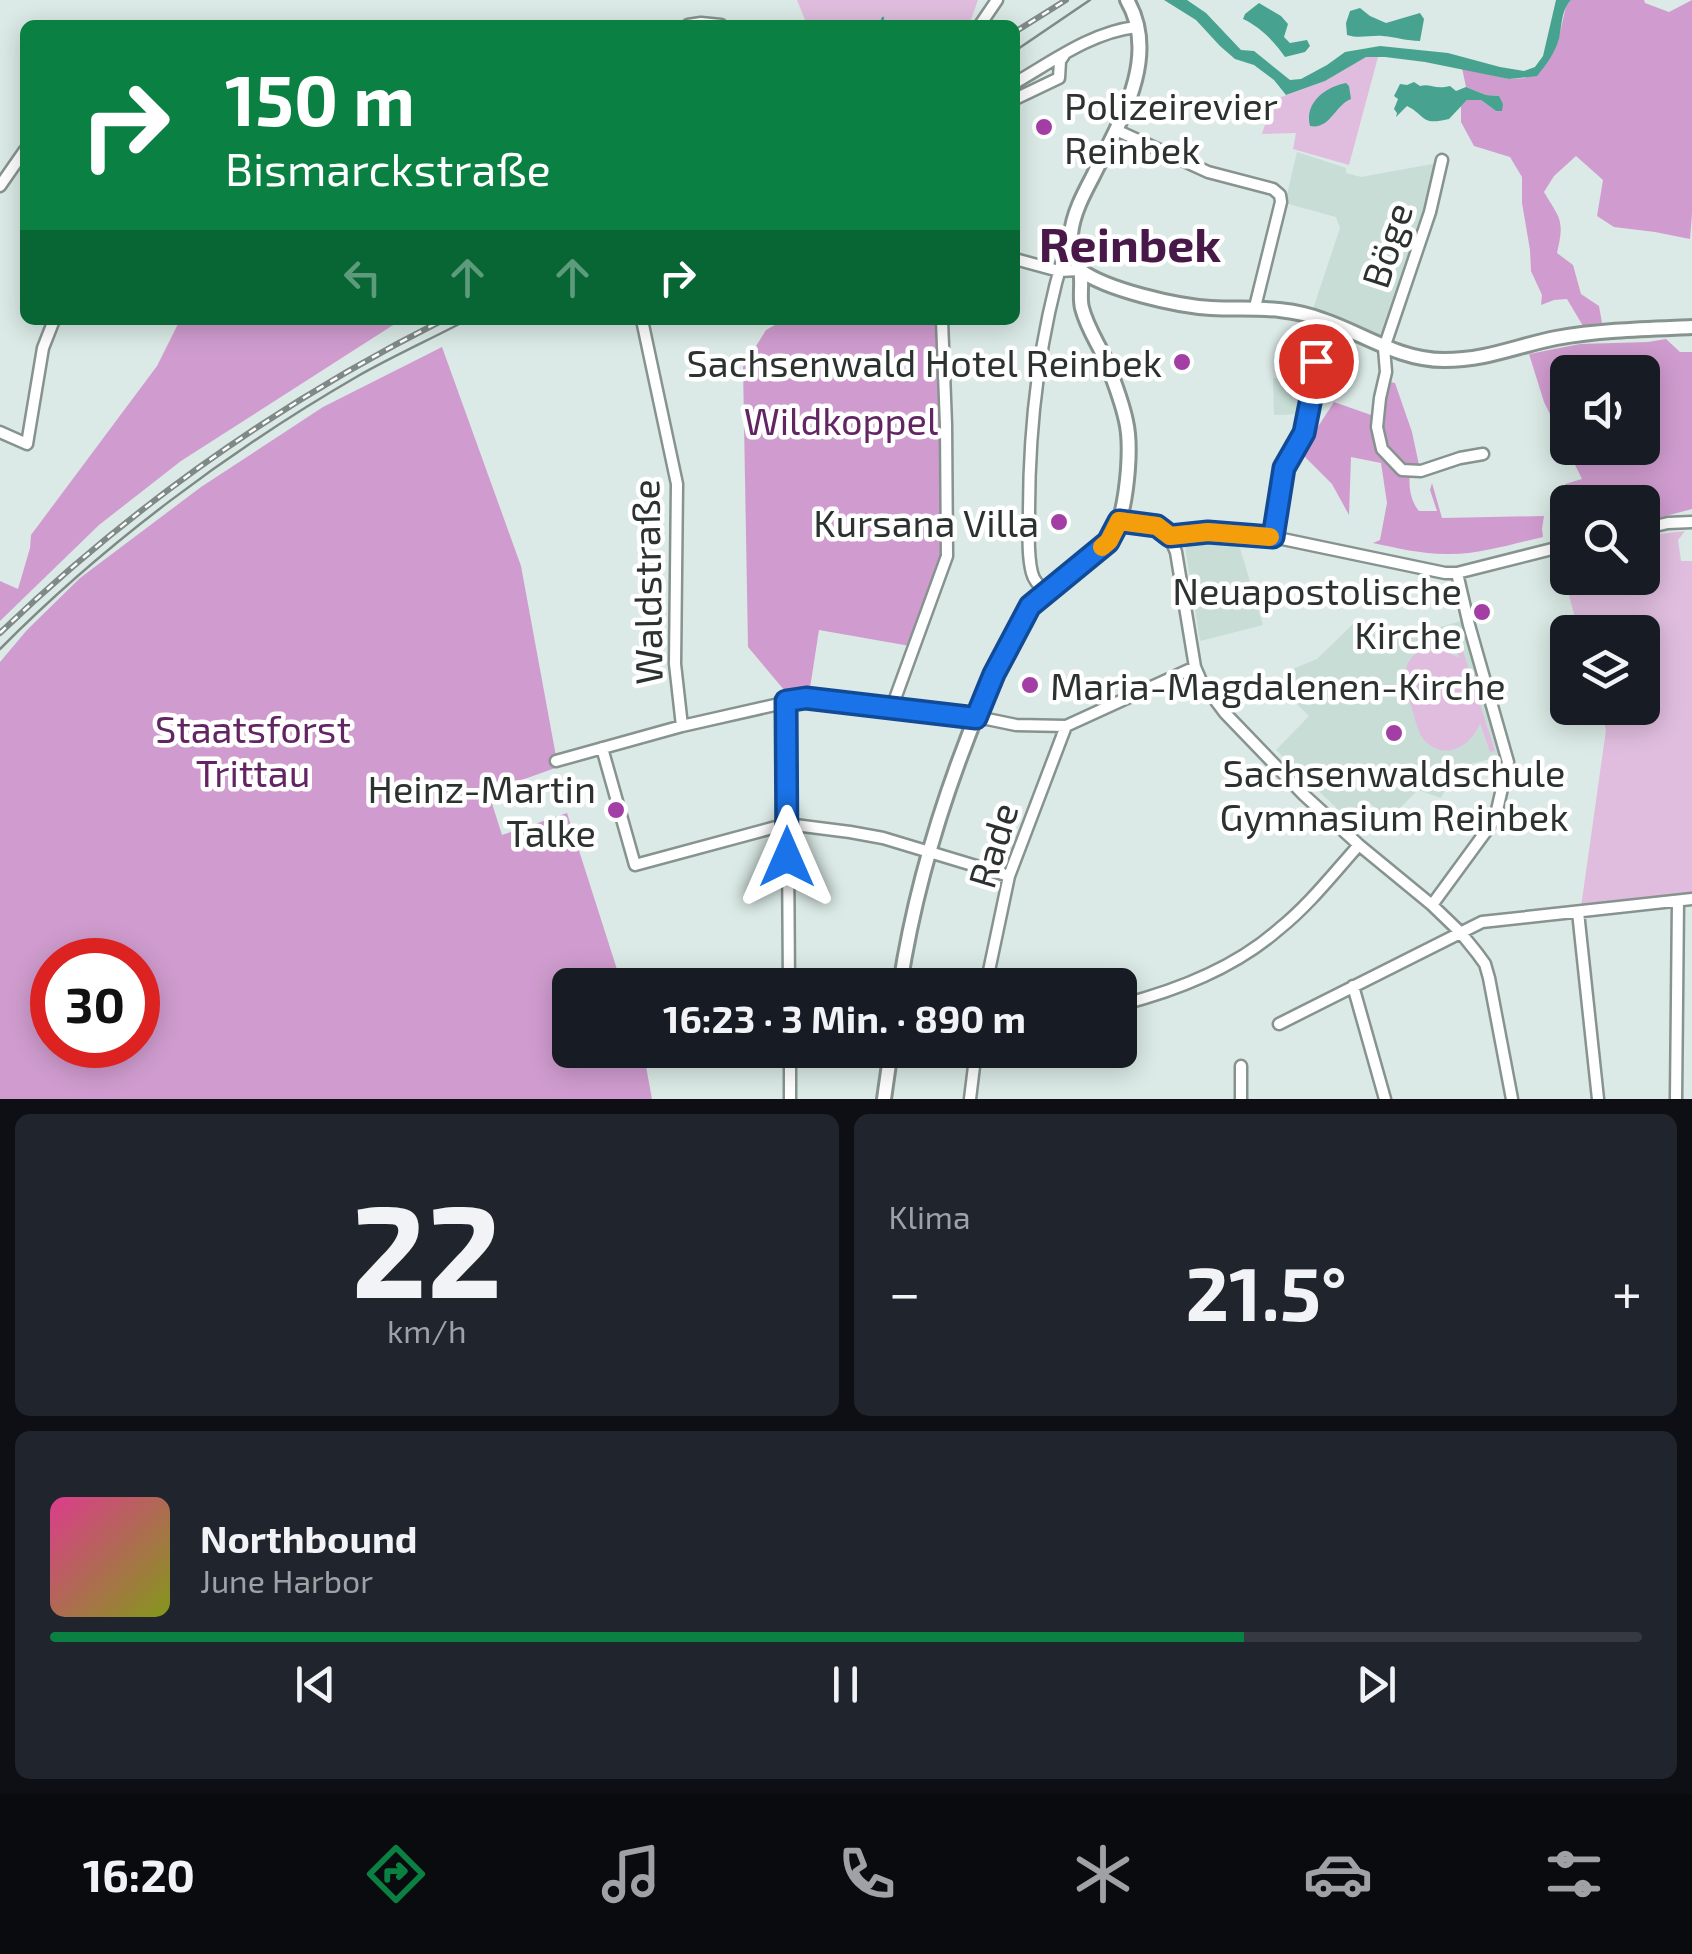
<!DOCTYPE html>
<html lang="de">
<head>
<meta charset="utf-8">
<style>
  :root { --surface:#171b24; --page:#20242c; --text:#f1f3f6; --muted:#9ea1a6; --line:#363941; --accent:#0b8043 }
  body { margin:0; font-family:"Exo 2",sans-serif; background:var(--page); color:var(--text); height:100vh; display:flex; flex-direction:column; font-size:38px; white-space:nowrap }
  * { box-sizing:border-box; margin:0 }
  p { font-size:32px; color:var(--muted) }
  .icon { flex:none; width:55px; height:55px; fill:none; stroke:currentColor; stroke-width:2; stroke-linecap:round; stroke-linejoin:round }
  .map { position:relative; height:1099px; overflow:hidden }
  .drawer { display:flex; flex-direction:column; gap:15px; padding:15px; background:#0d0f14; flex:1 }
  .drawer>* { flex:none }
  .guide { position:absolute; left:20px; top:20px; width:1000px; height:305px; border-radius:15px; box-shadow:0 5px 25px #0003; background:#0b8043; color:#fff; overflow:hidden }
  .controls { position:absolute; left:1550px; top:355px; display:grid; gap:20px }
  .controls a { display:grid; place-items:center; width:110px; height:110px; border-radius:15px; background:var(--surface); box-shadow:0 5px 25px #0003; font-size:50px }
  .speed { position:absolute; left:30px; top:938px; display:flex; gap:20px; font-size:50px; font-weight:700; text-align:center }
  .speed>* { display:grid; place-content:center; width:130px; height:130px; border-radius:50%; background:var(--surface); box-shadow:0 5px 25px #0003; line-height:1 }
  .speed .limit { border:15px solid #d22; background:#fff; color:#111 }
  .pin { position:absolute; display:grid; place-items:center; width:85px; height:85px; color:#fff; margin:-42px; border:5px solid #fff; border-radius:50%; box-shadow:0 2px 10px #0007 }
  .me { position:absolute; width:110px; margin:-55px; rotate:0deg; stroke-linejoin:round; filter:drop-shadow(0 0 8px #0008) }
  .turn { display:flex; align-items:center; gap:35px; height:210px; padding:0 40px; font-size:45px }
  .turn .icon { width:130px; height:130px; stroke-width:2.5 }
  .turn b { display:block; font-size:70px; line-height:85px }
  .lanes { display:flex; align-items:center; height:95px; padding:0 40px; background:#0003; justify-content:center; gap:50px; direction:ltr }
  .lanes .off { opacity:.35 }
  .big { font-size:75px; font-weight:700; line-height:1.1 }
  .drawer .card { flex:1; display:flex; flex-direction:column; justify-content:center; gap:15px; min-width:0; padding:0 35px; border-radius:15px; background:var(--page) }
  .drawer .dial { align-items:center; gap:0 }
  .dial b { font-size:130px; line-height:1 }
  .song { display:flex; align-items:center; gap:30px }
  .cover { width:120px; height:120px; border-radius:15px; background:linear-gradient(135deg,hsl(330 70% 55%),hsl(70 70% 35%)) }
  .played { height:10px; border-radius:5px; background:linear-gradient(90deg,var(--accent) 75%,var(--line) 75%) }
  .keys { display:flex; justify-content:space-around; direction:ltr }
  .heat { display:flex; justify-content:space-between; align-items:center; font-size:55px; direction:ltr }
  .drawer .tiles { flex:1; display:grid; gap:15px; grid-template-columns:1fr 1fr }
  .card:last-child { grid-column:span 2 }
  .trip { position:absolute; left:552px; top:968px; width:585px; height:100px; border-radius:15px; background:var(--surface); box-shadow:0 5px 25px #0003; font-weight:700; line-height:100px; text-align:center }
  .menu { display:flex; height:160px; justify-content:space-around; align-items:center; background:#090b0e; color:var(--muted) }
  .menu .icon { width:70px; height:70px }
  .menu .current { color:var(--accent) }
  .menu b { font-size:45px; color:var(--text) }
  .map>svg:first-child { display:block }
</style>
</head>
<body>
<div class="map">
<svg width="1692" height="1099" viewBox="0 0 1692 1099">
  <rect width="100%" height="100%" fill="#dbeae6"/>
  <!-- built -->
  <path fill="#c7ddd6" d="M1297 152 1346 168V173L1361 177 1438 163 1382 333 1375 336 1313 309 1340 228 1336 217 1285 203Z
    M1304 377 1305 414 1274 415 1273 378Z
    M1237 538 1263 625 1200 641 1184 540Z
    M1461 621 1466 630 1502 756 1459 767 1463 776 1460 784 1445 790 1441 798 1418 790 1388 820 1368 801 1350 821 1276 750 1309 716 1283 690 1295 668 1317 659 1355 622 1388 631 1423 632Z"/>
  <!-- green -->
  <path fill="#e0bdde" d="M797 0H978L969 25H807Z
    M1365 57H1378L1349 165 1293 149 1296 133 1262 134 1273 100 1325 81Z
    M1685 531 1678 540 1681 561H1692V896L1581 907 1606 730 1600 708H1642V632H1579L1558 555 1567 553 1568 578H1642L1643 536Z
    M1440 648 1459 658 1457 649 1462 648 1495 751 1490 752 1480 723C1472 745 1446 762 1425 741 1418 733 1416 722 1413 712 1403 683 1396 648 1440 648Z"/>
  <!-- forest -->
  <path fill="#d09ccf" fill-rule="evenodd" d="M1571 0H1644L1645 3 1669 12 1692 0V213L1690 239 1655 232 1614 227 1597 216 1603 180 1576 156 1554 176 1544 192C1560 219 1565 219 1557 253L1573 265 1581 294 1599 306 1602 323 1583 326 1567 299 1554 300 1541 305 1542 295 1531 271 1530 250 1522 203V177L1510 157 1474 146 1461 122V106L1467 100H1481L1496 111 1499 96 1486 95 1466 87 1462 68 1509 79 1525 78 1558 42 1566 6Z
    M180 320H401L181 461 99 525 0 621V581L18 589 30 548 31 535 157 366Z
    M784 320H937L942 555 910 646 819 630 810 688 785 691 748 647 743 367 766 330Z
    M1666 339 1680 352H1692V509L1643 522 1642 502H1572L1565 484 1582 479 1544 402 1529 354 1580 344 1648 342ZM1642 372V448H1568V372Z
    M442 347 521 566 558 767 519 781 489 794 502 835 567 813 622 985H570V1050H643L652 1099H0V662L27 630 80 578 201 487 323 407ZM52 960H138V1045H52Z
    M1390 382 1395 383 1412 432 1419 465 1411 467C1408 482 1409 499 1419 511H1437L1430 490 1432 483 1442 518 1544 516 1542 529 1543 537C1511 544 1478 555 1446 554 1421 554 1397 548 1373 543L1380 540 1387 503 1381 463 1351 457 1349 515 1332 484 1301 453 1334 402 1371 415 1380 421Z"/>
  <!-- water -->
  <path fill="#47a38f" d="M1164 0H1187L1206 13 1241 50 1254 51 1290 80 1301 79 1327 65 1345 52 1380 46 1448 53 1500 67 1524 71 1535 67 1543 56 1556 0H1571C1561 10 1562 26 1559 39 1554 54 1547 64 1537 76L1509 79 1425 62 1385 57H1366L1325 81 1286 95 1274 80 1254 65 1235 59 1220 46 1196 20Z
    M1259 3 1281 16 1288 24 1284 37 1290 43 1307 40 1310 46 1305 52 1285 57C1275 42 1259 26 1243 19L1245 14Z
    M1360 8 1370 16 1386 23 1420 13 1424 19 1420 41C1407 41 1396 37 1383 36 1370 35 1359 39 1347 35L1346 23 1350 11Z
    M1414 82 1420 86C1430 83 1435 90 1450 86L1456 91 1466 87 1486 95 1499 96 1503 104 1502 111H1496L1481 100H1467L1449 119C1420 126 1427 116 1407 106L1396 117 1397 113 1394 109 1398 99 1394 96 1400 84 1407 85Z
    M1346 83 1349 86 1351 99C1335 105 1330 130 1310 126 1304 103 1325 87 1346 83Z"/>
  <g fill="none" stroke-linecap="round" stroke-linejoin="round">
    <!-- stream -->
    <path stroke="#47a38f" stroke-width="2.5" d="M880 25 883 18"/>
    <defs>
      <path id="minor" d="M688 25 701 23 721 25
        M980 25 997 0
        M1015 83C1053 61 1092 32 1136 27
        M1015 99 1059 78 1060 61 1064 55
        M1116 130 1208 172 1273 189 1280 195 1281 202 1255 307
        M1442 160 1430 212 1384 348 1386 372 1380 398 1377 427 1382 449 1402 470 1421 471 1460 458 1483 454
        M0 186 25 150
        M1015 259 1059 271 1080 270
        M642 320 677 484 675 664 682 726
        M0 432 27 444 43 348 54 320
        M1119 521C1150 523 1164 520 1176 552L1195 667 1201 681 1225 713 1304 795 1359 845 1432 905 1460 932 1477 953 1485 964 1489 978 1512 1099
        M1642 529 1668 523 1692 522
        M1170 537 1207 532 1273 537 1445 573H1457L1568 545
        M1273 537 1284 469 1304 433 1315 378 1316 361
        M1045 591C1039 586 1034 581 1032 573 1027 554 1029 531 1029 512 1029 420 1041 325 1069 238
        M787 701 789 985
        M892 707 947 556 946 425 942 320
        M602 748 635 865 787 824 850 832 883 838 1009 876
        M556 761 682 726 806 698 987 719 1016 725 1066 726 1195 667
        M1432 905 1495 819 1508 762 1469 625 1457 573
        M1578 912 1598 1099
        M986 985 1009 876 1066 726
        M1353 986 1385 1099
        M1120 1005C1175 991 1236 967 1279 929 1309 905 1333 874 1359 845
        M1279 1024 1482 922 1692 899
        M790 1050V1099
        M1241 1066V1099
        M970 1099 976 1050
        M1676 1099 1678 901"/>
      <path id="major" d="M1080 270C1107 290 1177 306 1211 308 1250 310 1284 305 1323 320 1364 334 1399 360 1444 360 1487 360 1516 346 1556 338 1601 330 1646 329 1692 327
        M900 985C915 887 944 793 982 702 995 672 1007 641 1025 613 1048 575 1106 565 1120 519 1127 493 1132 447 1126 421 1122 402 1114 381 1107 363 1099 345 1087 328 1082 308 1079 296 1083 282 1080 270 1076 257 1070 248 1071 234 1073 214 1083 195 1092 178 1118 125 1161 58 1127 0
        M884 1099 891 1050"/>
    </defs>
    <!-- minor casing -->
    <use href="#minor" stroke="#86938f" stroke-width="15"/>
    <!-- major casing -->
    <use href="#major" stroke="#86938f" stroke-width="18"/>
    <!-- minor -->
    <use href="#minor" stroke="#fff" stroke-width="10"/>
    <!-- major -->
    <use href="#major" stroke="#fff" stroke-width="12"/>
    <!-- tram -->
    <path stroke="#7f8986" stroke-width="2.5" d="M1015 51 1090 0
      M0 649C104 544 230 450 358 376 393 356 431 339 467 320"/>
    <defs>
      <path id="rail" d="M1015 32 1066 0
        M0 633C131 507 280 402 443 320"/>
    </defs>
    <!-- rail casing -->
    <use href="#rail" stroke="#7f8986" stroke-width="6"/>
    <!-- rail -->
    <use href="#rail" stroke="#fff" stroke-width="2.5" stroke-dasharray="8" stroke-linecap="butt"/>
  </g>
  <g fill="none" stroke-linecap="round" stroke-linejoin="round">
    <defs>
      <path id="route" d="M787 857 786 701 806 698 976 718 994 674 1030 606 1108 542 1119 521 1157 526 1170 536 1208 532 1273 537 1284 468 1304 433 1315 378 1316 361"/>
    </defs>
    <!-- route casing -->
    <use href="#route" stroke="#114b97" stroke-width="25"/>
    <!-- route -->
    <use href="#route" stroke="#1a73e8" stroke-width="18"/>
    <!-- slow -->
    <path stroke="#f59e0b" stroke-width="18" d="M1102 547 1109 541 1119 521 1157 526 1170 536 1208 532 1270 537"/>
  </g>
  <!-- markers -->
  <g fill="#a33fa4" stroke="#fff" stroke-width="4">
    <circle cx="1044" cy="127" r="10"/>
    <circle cx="1182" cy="362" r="10"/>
    <circle cx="1059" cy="522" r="10"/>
    <circle cx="1482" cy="612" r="10"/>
    <circle cx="1030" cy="685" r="10"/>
    <circle cx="1394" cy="733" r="10"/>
    <circle cx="616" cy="810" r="10"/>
  </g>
  <g text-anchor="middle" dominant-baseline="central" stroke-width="9" stroke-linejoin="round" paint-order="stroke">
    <!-- poi labels -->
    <g font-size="38" fill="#2c3230" stroke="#fff" text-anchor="end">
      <text x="1064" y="105" text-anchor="start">Polizeirevier<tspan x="1064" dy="44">Reinbek</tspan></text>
      <text x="1162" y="362">Sachsenwald Hotel Reinbek</text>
      <text x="1039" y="522">Kursana Villa</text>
      <text x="1462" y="590">Neuapostolische<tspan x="1462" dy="44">Kirche</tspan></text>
      <text x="1050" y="685" text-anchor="start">Maria-Magdalenen-Kirche</text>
      <text x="1394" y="772" text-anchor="middle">Sachsenwaldschule<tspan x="1394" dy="44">Gymnasium Reinbek</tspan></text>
      <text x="596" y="788">Heinz-Martin<tspan x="596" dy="44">Talke</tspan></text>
    </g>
    <!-- street labels -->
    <g font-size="38" fill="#2c3230" stroke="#fff">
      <text transform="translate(1386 245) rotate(-72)">Böge</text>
      <text transform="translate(646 582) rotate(-91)">Waldstraße</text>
      <text transform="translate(992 845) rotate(-73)">Rade</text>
    </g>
    <!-- park labels -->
    <g font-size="38" fill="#622463" stroke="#fff">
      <text x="841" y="420">Wildkoppel</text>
      <text x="253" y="728">Staatsforst<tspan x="253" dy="44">Trittau</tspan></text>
    </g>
    <!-- district labels -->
    <g font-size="48" font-weight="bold" fill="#481848" stroke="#fff">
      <text x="1130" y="243">Reinbek</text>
    </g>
  </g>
</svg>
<div class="controls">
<a><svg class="icon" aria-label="sound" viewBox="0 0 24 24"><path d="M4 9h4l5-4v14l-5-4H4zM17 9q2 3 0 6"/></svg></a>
<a><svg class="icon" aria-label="search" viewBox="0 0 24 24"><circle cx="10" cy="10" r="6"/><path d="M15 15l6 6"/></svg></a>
<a><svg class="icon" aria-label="layers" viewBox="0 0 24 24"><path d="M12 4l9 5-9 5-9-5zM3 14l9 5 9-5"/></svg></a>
</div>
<div class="speed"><div class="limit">30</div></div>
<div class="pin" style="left:1316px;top:361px;background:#d93025"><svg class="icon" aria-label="arrive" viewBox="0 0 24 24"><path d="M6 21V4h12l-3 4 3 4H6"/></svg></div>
<svg class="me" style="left:787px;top:857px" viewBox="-20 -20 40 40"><path d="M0-17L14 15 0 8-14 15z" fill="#1a73e8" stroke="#fff" stroke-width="4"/></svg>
<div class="trip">16:23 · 3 Min. · 890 m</div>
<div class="guide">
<div class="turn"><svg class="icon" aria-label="right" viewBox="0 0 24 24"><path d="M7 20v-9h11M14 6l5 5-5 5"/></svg><div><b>150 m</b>Bismarckstraße</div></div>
<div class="lanes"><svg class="icon off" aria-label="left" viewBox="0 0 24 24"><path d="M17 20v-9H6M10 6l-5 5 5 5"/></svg><svg class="icon off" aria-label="ahead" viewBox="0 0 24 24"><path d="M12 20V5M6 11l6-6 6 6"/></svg><svg class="icon off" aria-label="ahead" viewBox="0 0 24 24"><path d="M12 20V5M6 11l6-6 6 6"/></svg><svg class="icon" aria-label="right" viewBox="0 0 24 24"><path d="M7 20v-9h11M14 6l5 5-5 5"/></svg></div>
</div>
</div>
<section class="drawer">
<div class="tiles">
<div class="card dial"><b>22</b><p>km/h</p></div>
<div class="card"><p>Klima</p>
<div class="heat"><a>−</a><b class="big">21.5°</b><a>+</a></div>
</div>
<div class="card">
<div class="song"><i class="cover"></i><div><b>Northbound</b><p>June Harbor</p></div></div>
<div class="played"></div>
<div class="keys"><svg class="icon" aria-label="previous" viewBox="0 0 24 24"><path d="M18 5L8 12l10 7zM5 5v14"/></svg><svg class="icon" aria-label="pause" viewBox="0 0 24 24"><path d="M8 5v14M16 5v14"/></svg><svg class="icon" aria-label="next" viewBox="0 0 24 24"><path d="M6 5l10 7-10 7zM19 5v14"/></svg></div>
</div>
</div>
</section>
<nav class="menu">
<b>16:20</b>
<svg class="icon current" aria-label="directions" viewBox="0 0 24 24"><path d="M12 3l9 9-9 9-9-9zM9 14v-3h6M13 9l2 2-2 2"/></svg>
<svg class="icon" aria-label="music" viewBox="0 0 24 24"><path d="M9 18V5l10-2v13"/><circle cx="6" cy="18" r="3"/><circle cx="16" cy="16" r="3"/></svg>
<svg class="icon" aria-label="phone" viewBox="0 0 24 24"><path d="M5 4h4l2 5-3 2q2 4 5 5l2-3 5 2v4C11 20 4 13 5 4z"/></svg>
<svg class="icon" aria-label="climate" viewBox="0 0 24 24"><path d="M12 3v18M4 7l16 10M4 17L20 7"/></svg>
<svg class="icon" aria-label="car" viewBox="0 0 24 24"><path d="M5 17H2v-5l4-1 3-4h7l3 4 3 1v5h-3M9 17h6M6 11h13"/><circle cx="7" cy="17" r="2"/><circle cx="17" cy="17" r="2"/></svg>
<svg class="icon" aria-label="filters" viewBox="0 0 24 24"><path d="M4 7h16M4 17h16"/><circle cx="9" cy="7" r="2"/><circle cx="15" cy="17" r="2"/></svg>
</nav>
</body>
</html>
